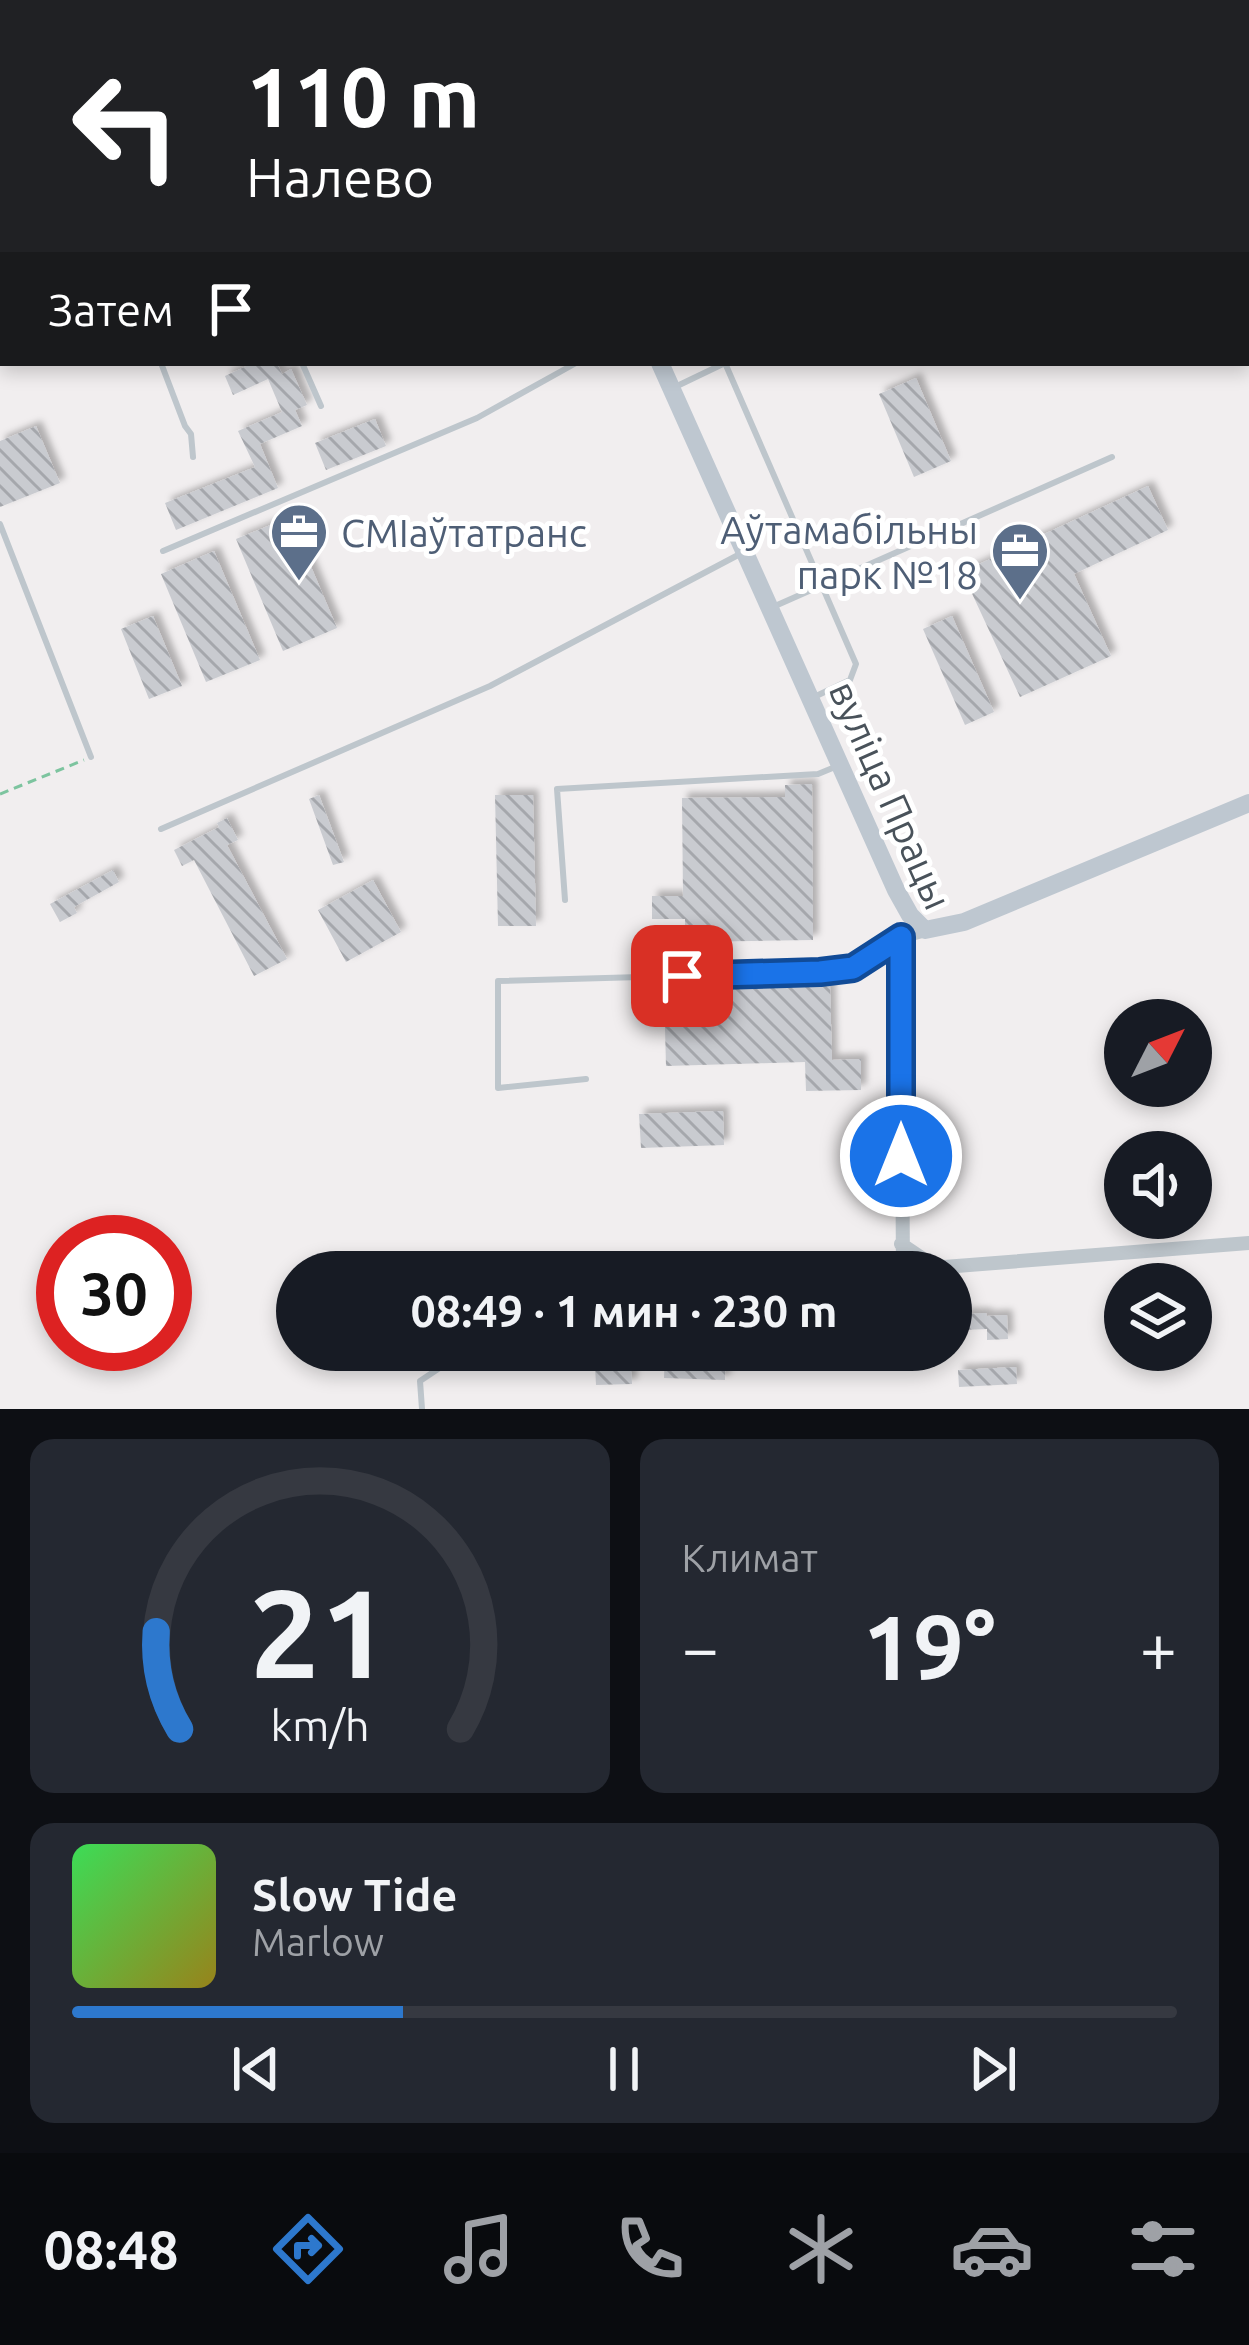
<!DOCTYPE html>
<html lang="ru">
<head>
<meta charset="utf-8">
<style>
  :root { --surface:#171b24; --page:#242831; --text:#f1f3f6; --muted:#9ea1a6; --line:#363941; --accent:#2d78cd }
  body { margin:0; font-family:Ubuntu,sans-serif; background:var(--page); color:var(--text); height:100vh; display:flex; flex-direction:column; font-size:45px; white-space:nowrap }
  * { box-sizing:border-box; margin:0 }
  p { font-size:39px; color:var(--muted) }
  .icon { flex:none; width:66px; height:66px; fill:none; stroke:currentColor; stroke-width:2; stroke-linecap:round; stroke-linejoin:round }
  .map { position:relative; height:1409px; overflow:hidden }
  .drawer { display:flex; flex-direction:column; gap:30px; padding:30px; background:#0d0f14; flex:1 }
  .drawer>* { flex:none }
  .guide { position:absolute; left:0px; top:0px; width:1251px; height:366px; box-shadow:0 6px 18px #0003; background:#202124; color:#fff; overflow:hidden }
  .needle { width:78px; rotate:48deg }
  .tools { position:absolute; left:1104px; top:999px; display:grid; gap:24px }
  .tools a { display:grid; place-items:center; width:108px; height:108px; border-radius:50%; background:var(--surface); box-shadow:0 6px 18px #0003; font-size:60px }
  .speed { position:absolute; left:36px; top:1215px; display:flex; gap:24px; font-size:60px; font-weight:700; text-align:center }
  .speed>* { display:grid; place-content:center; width:156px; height:156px; border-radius:50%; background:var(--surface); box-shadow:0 6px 18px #0003; line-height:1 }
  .speed .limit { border:18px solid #d22; background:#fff; color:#111 }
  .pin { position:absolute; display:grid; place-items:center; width:102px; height:102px; color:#fff; margin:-51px; border-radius:24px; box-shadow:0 6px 18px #0006 }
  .me { position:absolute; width:132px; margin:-66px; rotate:0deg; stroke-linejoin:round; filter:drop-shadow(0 0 9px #0008) }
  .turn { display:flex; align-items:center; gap:42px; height:252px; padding:0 48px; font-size:54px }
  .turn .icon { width:156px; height:156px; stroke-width:2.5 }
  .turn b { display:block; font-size:84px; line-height:102px }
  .then { display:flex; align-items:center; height:114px; padding:0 48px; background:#0003; gap:24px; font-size:45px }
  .big { font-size:90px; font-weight:700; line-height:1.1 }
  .drawer .tile { flex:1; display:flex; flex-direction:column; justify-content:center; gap:18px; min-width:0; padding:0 42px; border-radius:24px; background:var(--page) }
  .drawer .dial { align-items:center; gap:0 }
  .dial svg { height:312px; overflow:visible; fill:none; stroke:var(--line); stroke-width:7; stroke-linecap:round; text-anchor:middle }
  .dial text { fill:var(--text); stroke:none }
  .song { display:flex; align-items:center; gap:36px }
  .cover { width:144px; height:144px; border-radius:18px; background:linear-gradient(135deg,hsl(130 70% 55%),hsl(50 70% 35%)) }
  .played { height:12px; border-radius:6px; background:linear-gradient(90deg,var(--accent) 30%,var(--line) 30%) }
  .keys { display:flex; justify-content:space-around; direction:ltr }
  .heat { display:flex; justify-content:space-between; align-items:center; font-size:66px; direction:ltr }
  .drawer .tiles { flex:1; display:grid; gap:30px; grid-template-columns:1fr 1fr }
  .tile:last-child { grid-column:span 2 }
  .trip { position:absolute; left:276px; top:1251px; width:696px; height:120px; border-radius:60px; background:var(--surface); box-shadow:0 6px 18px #0003; font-weight:700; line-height:120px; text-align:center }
  .tab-bar { display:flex; height:192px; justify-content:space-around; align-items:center; background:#090b0e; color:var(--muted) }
  .tab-bar .icon { width:84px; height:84px }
  .tab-bar .selected { color:var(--accent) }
  .tab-bar b { font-size:54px; color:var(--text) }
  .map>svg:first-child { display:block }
</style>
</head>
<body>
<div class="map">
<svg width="1249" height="1409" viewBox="0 0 1249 1409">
  <defs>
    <pattern id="building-back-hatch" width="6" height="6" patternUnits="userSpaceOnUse" patternTransform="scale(3)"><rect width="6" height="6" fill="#c9cbd0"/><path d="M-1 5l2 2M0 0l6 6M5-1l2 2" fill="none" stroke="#a5a7ac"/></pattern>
    <filter id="shadow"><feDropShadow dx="5.5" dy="-5.5" stdDeviation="3" flood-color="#0004"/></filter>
  </defs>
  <rect width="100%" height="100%" fill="#f1eeef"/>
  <!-- building -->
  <path fill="url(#building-back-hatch)" filter="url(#shadow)" d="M253 363H277L282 374 291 369 307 405 295 410 302 426 260 444 278 488 176 530 165 503 255 467 238 431 282 412 268 379 233 395 225 376Z
    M916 378 951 461 914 477 879 394Z
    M375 419 386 446 326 470 315 443Z
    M36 426 60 483 0 507V441Z
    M1148 486 1168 530 1074 574 1111 656 1020 697 962 572Z
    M290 517 337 628 283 651 236 539Z
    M214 551 260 660 206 682 161 574Z
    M153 616 182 686 149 699 121 629Z
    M952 616 994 712 965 725 923 629Z
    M812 784 813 940 685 942V919H652V896H683L682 798 785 797V785Z
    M319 795 344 862 333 865 309 799Z
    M495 795H533L536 926H498Z
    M227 818 238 840 227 845 287 959 254 976 194 860 182 866 174 850 219 827 217 823Z
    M113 870 119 882 74 907 77 913 60 922 50 904Z
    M373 880 401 932 346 962 318 910Z
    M830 986 832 1060 861 1059V1090L806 1091 805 1062 666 1066 664 991Z
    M723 1111 724 1145 641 1148 639 1114Z
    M986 1313 987 1316 1007 1315 1008 1339 987 1340V1329L963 1330V1314Z
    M665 1350H726L725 1380 664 1378Z
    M631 1364 632 1384 596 1385 595 1366Z
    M1016 1367 1017 1384 959 1387 958 1370Z"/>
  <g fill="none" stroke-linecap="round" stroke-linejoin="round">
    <!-- path -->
    <path stroke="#7dc49f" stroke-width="3" stroke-dasharray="9 6" stroke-linecap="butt" d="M0 794 84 760"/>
    <!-- lane -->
    <path stroke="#bec6cc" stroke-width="6" d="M437 3 444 0
      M0 151 3 158
      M0 351 3 350
      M161 363 185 426 191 434 193 457
      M302 363 321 406
      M725 363 856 664 850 680 814 697
      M675 387 725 363
      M0 524 91 757
      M163 551 477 418 576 363
      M775 606 1112 457
      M161 829 490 686 740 554
      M565 900 557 789 818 774 835 767
      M586 1079 498 1088V981L821 972 853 968 898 939
      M422 1409 420 1381 441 1367 476 1361 631 1350"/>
    <!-- street -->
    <path stroke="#bec6cc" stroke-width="14" d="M859 0 866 3
      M760 3 762 0
      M1101 3 1102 0
      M901 1244 929 1263 944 1267 1249 1243
      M903 1272 901 937 925 930
      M907 1350 908 1364"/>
    <!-- secondary -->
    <path stroke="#bec7d0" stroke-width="18" d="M500 0 502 3
      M660 363 896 890 910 915 925 930 964 922 1249 803"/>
  </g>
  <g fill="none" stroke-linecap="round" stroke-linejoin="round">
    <defs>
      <path id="route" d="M682 976 820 972 853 968 901 937V1156"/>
    </defs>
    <!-- route casing -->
    <use href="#route" stroke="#114b97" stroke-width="30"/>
    <!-- route -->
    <use href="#route" stroke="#1a73e8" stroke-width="21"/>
  </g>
  <!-- icons -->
  <defs>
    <symbol id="office-pin" viewBox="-11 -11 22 30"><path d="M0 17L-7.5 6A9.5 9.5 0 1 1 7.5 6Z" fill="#5c6f8a" stroke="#fff"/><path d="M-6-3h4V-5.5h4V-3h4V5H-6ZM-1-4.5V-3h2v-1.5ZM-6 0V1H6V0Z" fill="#fff"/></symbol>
  </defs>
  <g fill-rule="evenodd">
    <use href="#office-pin" x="266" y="499" width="66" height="90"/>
    <use href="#office-pin" x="987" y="518" width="66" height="90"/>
  </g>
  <g text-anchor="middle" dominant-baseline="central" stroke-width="10" stroke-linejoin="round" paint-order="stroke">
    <!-- service labels -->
    <g font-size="39" fill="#4e5e75" stroke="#fff" text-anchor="end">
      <text x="978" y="529">Аўтамабільны<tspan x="978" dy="45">парк №18</tspan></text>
      <text x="341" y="532" text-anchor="start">СМІаўтатранс</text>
    </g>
    <!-- street labels -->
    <g font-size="39" fill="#49525a" stroke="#fff">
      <text transform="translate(891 795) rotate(66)">вуліца Працы</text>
    </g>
  </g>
</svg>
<div class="tools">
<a><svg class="needle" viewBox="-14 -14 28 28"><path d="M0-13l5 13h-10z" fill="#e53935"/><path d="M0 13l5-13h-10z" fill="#9ea1a6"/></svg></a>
<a><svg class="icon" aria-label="sound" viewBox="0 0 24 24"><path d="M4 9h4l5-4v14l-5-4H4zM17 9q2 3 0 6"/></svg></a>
<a><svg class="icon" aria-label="layers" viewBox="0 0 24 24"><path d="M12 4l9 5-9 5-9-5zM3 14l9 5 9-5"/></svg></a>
</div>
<div class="speed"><div class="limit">30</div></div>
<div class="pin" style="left:682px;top:976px;background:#d93025"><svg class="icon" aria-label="arrive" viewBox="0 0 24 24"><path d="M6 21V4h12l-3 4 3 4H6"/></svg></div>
<svg class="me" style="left:901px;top:1156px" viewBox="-20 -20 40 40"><circle r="17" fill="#1a73e8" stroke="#fff" stroke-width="3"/><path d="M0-11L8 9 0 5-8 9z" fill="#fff"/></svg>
<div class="trip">08:49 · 1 мин · 230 m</div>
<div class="guide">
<div class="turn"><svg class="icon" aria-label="left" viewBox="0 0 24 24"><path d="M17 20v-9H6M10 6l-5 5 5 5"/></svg><div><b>110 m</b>Налево</div></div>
<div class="then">Затем<svg class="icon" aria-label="arrive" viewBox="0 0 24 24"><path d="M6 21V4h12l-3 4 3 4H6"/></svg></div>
</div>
</div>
<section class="drawer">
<div class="tiles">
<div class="tile dial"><svg viewBox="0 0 100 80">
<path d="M14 69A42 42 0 1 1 86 69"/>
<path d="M14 69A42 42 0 0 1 8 44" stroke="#2d78cd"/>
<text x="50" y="56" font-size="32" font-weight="700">21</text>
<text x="50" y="72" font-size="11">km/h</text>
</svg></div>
<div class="tile"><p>Климат</p>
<div class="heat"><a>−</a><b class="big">19°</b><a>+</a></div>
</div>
<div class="tile">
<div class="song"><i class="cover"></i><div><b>Slow Tide</b><p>Marlow</p></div></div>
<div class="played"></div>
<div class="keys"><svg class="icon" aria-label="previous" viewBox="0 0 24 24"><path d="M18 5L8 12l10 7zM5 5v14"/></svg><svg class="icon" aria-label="pause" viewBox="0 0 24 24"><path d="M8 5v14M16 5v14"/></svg><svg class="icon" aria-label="next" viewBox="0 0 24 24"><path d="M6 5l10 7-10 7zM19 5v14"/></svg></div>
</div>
</div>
</section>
<nav class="tab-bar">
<b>08:48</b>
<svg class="icon selected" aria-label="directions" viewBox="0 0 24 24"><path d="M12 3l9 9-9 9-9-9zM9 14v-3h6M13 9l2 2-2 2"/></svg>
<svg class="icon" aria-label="music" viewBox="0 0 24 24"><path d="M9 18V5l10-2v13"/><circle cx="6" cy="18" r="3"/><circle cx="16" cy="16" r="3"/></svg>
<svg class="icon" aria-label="phone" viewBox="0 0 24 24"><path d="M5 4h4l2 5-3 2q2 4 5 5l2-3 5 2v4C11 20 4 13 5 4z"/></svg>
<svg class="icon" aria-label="climate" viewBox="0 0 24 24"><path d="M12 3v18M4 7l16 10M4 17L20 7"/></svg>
<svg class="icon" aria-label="car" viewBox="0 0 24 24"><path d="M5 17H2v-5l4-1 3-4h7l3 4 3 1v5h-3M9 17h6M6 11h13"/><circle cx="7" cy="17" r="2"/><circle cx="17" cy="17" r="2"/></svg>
<svg class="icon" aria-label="filters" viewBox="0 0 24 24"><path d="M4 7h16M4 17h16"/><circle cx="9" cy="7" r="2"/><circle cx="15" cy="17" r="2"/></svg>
</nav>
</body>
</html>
